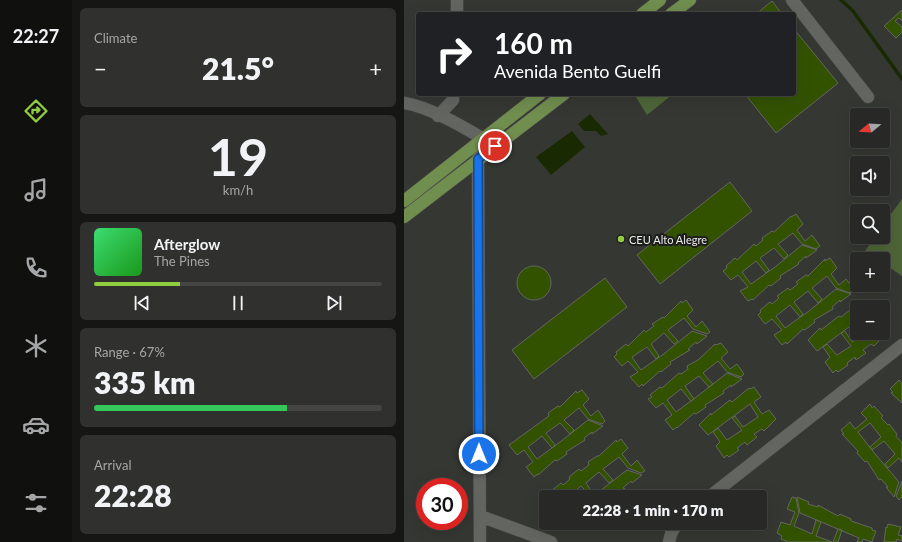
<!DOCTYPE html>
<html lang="en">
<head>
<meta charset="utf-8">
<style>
  :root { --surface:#282926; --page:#30312e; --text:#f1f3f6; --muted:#a5a6a7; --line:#444543; --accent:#90cd41 }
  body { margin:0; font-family:Lato,sans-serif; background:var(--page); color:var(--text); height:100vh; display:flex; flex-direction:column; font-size:15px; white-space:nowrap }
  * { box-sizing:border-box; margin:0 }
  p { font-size:13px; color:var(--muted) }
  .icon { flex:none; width:22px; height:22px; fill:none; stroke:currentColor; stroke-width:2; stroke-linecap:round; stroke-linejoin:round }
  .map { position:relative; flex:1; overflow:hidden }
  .details { display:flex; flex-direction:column; gap:8px; padding:8px; background:#161715; width:332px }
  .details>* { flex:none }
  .hud { position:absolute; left:12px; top:12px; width:380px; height:84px; border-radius:4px; box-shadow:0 4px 16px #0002,0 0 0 1px var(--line); background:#202124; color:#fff; overflow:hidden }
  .needle { width:26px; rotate:252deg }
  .fabs { position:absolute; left:446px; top:108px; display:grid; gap:8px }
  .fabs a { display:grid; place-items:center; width:40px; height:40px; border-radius:4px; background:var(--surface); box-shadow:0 4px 16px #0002,0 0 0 1px var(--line); font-size:20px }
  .speed { position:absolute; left:12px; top:478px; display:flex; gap:8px; font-size:20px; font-weight:700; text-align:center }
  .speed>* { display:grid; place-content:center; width:52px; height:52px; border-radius:50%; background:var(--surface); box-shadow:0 4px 16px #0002,0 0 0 1px var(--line); line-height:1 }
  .speed .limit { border:6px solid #d22; background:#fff; color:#111 }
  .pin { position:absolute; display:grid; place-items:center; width:34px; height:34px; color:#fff; margin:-17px; border:2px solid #fff; border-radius:50%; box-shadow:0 1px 4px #0007 }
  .me { position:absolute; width:44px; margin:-22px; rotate:0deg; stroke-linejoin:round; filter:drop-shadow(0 0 3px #0008) }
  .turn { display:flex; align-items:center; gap:14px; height:84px; padding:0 12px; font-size:18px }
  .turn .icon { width:52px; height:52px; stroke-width:2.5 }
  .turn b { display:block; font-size:28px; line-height:34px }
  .big { font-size:30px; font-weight:800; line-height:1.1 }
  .details .card { flex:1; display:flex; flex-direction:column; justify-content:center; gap:6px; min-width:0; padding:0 14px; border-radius:6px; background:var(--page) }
  .details .dial { align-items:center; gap:0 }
  .dial b { font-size:52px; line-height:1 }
  .song { display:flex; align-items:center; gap:12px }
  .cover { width:48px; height:48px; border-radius:6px; background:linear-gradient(135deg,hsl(140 70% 55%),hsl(120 70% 35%)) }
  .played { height:4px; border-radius:2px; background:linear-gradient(90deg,var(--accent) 30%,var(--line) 30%) }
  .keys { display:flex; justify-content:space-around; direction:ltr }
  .heat { display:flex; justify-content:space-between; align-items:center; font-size:22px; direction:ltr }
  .charge { height:6px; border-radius:3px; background:linear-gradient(90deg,#34c759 67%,var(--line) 0) }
  .trip { position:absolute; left:135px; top:490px; width:228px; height:40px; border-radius:4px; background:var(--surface); box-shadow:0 4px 16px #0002,0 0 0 1px var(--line); font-weight:800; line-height:40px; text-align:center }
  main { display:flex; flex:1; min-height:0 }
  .dock { display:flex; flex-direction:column; width:72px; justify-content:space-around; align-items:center; background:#10100f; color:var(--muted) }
  .dock .icon { width:28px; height:28px }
  .dock .current { color:var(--accent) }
  .dock b { font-size:18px; color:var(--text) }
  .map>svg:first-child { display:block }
</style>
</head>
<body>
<main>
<nav class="dock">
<b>22:27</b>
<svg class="icon current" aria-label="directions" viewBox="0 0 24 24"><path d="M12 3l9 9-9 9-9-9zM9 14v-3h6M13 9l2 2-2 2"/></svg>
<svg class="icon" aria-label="music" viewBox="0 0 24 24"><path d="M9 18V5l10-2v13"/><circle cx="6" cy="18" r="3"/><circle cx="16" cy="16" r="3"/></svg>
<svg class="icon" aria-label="phone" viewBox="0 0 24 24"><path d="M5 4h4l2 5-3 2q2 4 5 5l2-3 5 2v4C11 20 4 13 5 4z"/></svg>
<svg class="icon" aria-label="climate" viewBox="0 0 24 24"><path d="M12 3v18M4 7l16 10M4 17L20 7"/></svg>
<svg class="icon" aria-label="car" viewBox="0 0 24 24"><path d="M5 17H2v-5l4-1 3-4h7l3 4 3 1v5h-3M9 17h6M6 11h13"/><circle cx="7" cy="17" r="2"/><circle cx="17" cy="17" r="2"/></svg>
<svg class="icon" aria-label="filters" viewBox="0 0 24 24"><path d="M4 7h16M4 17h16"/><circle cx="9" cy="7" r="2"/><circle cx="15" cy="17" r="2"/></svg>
</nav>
<section class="details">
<div class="card"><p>Climate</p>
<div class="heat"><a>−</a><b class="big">21.5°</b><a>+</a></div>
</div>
<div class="card dial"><b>19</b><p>km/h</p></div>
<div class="card">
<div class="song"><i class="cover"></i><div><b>Afterglow</b><p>The Pines</p></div></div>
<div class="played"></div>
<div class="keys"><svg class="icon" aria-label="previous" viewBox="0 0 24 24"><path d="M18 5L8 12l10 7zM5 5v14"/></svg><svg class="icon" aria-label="pause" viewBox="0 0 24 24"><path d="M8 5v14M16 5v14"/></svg><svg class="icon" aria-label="next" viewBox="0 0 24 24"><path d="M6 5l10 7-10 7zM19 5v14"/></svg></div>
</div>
<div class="card"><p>Range · 67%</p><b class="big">335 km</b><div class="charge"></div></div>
<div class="card"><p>Arrival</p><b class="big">22:28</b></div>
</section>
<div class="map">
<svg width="498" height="542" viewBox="0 0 498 542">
  <rect width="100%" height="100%" fill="#353732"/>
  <!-- green -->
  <path fill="#4e6538" d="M230 94H269L243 115Z
    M498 199V276L479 263V259H474L461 251 471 237H479V225Z"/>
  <!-- water -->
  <path fill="#192a03" d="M186 114 204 134 197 136 192 131H180L174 124Z
    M168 131 181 147 147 175 132 157Z"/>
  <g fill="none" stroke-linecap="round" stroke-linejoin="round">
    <!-- stream -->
    <path stroke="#192a03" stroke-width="3.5" d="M437 0 449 11 498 79"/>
  </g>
  <!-- building -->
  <path fill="#335200" stroke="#646661" d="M368 1 378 14H352Z
    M498 10V21L495 18 491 21 498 27V32L492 38 480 26Z
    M390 29 434 83 372 133 341 94H390Z
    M326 182 348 211 256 284 233 255Z
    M392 214 399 224 393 230 401 241 408 235 416 246 412 249 398 244 389 233 374 244 384 255 380 259 370 248 356 258 365 270 362 273 352 261 338 272 347 284 371 267 398 245 413 250 402 258V256L394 263 395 264 376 276 377 278 367 286 365 285 349 300 348 299 344 301 336 291 344 287 334 275 327 280 319 271 323 268 322 266 331 258 333 260 350 244 352 246 359 240 358 238 368 231 370 232 387 216V217Z
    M426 258 433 268 427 274 435 285 442 279 450 290 446 293 432 288 423 276 408 288 418 299 414 303 404 291 390 302 399 314 396 317 386 305 372 316 381 328 405 311 432 289 447 294 436 302V300L428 307 429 309 410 320 411 322 401 330 399 329 383 344 382 342 378 345 370 335 378 330 368 319 361 324 354 315 357 312 356 310 366 302 368 304 375 298 373 296 384 288 386 290 394 284 392 282 402 275 404 276 421 259V261Z
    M113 283a17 17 0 1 1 34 0a17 17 0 1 1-34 0Z
    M201 278 223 307 130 379 108 350Z
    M282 300 289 310 283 316 292 327 298 321 306 332 303 334 289 329 280 318 264 330 274 341 270 344 260 333 247 344 255 356 252 359 243 347 228 357 237 370 261 353 288 331 303 336 293 344 292 342 284 349 286 350 266 362 267 364 257 372 256 371 239 386 238 384 235 387 226 377 234 372 224 361 218 366 210 357 213 354 212 352 222 344 224 346 240 330 242 332 250 326 248 324 259 317 260 318 277 301 278 303Z
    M459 302 463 307H453V321L413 351 404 340 416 328 417 330 435 316 437 317 455 303V305Z
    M441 331 448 342 462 333H479V331L482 334 470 346 467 344 459 350 462 353 452 360 451 357 443 363 444 365 434 372 432 370 429 373 421 362 426 357 419 347 423 344 433 355 447 346 437 333Z
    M317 343 324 352 317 358 326 369 333 364 340 374 337 377 323 372 314 361 299 373 309 384 305 387 295 376 281 386 290 399 287 401 277 389 263 400 272 412 295 395 323 373 338 379 327 387V385L319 391 320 393 301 405 302 407 292 414 290 413 273 428V427L269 430 261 420 268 415 259 403 252 408 244 399 248 397 246 395 256 387 258 388 275 373 277 374 284 369 283 366 294 360 311 344 312 345Z
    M495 380 498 384V403L487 393 489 392 486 389Z
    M350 387 357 397 350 402 358 414 365 410 372 419 360 431 358 429 350 434 353 437 343 445 341 442 333 448 335 450 325 457 323 455 320 458 312 446 316 442 309 432 314 428 323 440 338 430 328 418 331 416 339 427 354 417 346 404 304 435 295 425 307 413V415L326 400 328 402 345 388 346 389Z
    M178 390 185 399 179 405 187 416 194 410 201 421 198 424 184 419 175 408 160 420 170 430 166 434 156 423 142 433 151 445 148 448 138 436 124 447 133 459 156 442 184 420 199 426 188 434V432L180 438 181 440 162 452 163 454 153 461 151 460 134 475V474L130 477 122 467 129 462 120 450 113 455 105 445 145 416 144 413 154 406 156 407 172 391 173 393Z
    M466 404 468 408 470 406 479 416 477 418 484 425 485 424 493 434 492 436 498 443V462L495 458 484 468 481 464 491 454 480 441 468 450 466 447 477 437 466 423 454 432 472 455 495 482 490 497 482 487H484L477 479 475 480 463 461 461 462 453 453 454 451 438 434H440L437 430 446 422 451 429 463 419 457 413Z
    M217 439 224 448 218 454 227 466 233 460 241 471 237 473 224 468 215 457 199 469 209 480 205 483 195 472 182 483 190 495 188 497 177 486 163 497H146L145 495 148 493 147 491 157 483 159 485 166 479 165 477 175 469 177 471 185 465 184 462 193 456H195L212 440 213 442Z
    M223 470 238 475 228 483 227 481 219 488 221 489 210 497V495L207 497H188Z
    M498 481V497L495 500 492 496Z
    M388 497 392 498 395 513 390 526 408 534 412 520 417 522 412 536 428 542H384L377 539 378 536 373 533 377 522 386 525 391 512 383 509Z
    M393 497 405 502 404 504 414 507V505L434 516 436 514 447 519V521L468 528V530L472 531 468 542 459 539 458 542H453L455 538 396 513Z
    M484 524 497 527 494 535 498 536V541L493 539 492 542H480L482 527 483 528Z
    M434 529 438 530 434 542H429Z"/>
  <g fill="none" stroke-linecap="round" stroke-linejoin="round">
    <defs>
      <path id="minor" d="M388 0 464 97
        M53 14V0
        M0 103C25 107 56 125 78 138L74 159 76 542
        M34 116 49 100V94
        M305 497 498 345
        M76 516 147 542
        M265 542 267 534 273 523"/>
      <path id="major" d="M238 14 256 0
        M267 14 286 0
        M0 201 136 94
        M0 217 160 94"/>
    </defs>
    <!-- minor casing -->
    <use href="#minor" stroke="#525450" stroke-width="13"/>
    <!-- major casing -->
    <use href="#major" stroke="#525450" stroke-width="13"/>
    <!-- minor -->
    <use href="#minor" stroke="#626560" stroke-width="12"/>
    <!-- major -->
    <use href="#major" stroke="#708e4e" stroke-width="12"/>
  </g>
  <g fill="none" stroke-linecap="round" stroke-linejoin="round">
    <defs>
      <path id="route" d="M75 454 74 159 91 146"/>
    </defs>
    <!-- route casing -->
    <use href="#route" stroke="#114b97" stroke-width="10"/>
    <!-- route -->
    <use href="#route" stroke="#1a73e8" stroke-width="7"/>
  </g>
  <!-- markers -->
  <circle fill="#90cd41" stroke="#1d1e1c" stroke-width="1.5" cx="217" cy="239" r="4"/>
  <g text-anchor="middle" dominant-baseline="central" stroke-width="4" stroke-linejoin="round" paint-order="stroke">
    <!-- poi labels -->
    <g font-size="11" fill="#eaece8" stroke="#1d1e1c" text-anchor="start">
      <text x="225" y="239">CEU Alto Alegre</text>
    </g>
  </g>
</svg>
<div class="fabs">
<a><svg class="needle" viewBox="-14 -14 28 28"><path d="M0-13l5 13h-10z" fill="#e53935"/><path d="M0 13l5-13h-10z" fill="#a5a6a7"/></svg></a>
<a><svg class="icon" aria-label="sound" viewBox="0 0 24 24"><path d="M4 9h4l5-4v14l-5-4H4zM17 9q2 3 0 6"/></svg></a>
<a><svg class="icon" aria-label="search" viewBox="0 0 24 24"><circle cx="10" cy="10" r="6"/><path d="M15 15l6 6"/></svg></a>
<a>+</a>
<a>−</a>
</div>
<div class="speed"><div class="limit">30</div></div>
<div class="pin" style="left:91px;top:146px;background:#d93025"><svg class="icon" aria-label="arrive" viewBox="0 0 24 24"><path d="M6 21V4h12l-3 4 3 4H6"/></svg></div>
<svg class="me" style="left:75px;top:454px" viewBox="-20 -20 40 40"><circle r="17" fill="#1a73e8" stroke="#fff" stroke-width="3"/><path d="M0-11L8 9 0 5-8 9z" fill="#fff"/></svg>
<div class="trip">22:28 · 1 min · 170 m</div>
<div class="hud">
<div class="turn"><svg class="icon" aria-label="right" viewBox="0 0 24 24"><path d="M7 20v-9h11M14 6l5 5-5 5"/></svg><div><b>160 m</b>Avenida Bento Guelfi</div></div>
</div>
</div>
</main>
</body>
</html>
